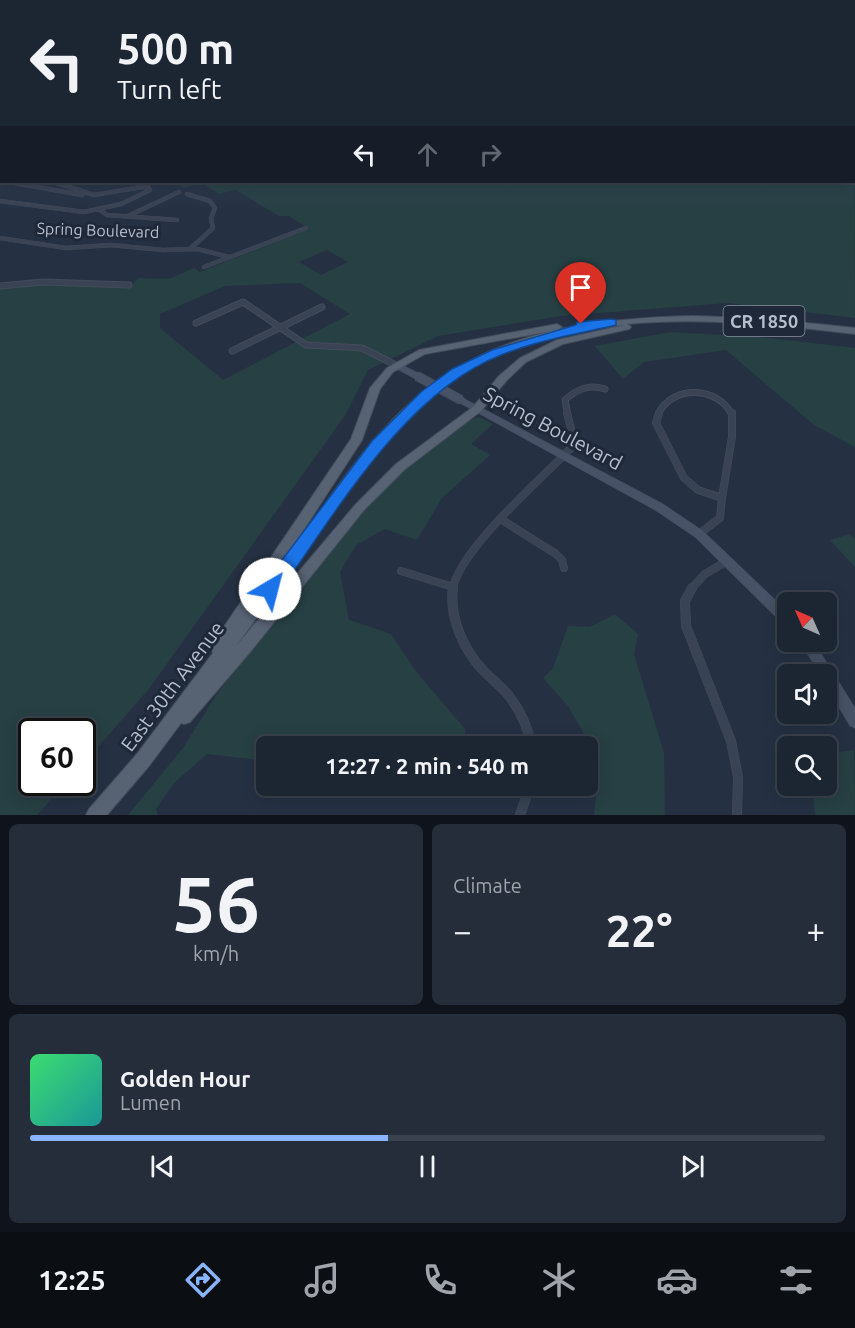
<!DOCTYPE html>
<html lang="en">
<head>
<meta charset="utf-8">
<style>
  :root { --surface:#1c2532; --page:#252d3a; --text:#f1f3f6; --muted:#a0a5ac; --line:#3a424d; --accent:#89b5fe }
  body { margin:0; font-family:Ubuntu,sans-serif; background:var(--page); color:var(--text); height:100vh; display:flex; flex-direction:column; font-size:22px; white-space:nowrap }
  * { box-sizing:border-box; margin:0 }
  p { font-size:20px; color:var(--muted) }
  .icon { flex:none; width:33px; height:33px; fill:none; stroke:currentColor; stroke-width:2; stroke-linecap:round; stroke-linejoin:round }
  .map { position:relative; height:815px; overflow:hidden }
  .panel { display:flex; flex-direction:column; gap:9px; padding:9px; background:#0f141c; flex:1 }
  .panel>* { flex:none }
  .hud { position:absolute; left:0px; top:0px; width:855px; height:183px; box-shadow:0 3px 15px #0003,0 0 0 2px var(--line); background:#1c2532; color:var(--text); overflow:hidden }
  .needle { width:39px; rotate:315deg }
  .controls { position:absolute; left:777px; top:592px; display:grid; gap:12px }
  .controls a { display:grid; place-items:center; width:60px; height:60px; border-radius:9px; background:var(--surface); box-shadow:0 3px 15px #0003,0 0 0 2px var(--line); font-size:30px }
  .speed { position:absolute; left:18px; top:718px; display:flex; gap:12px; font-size:30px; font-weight:700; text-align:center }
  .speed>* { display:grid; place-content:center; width:78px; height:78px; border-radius:50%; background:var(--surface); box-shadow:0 3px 15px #0003,0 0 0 2px var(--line); line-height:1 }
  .speed .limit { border:3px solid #111; border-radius:9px; background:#fff; color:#111 }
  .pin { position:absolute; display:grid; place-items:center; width:51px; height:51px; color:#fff; margin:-62px -26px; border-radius:50% 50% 50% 0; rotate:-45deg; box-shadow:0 0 6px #0007 }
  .pin .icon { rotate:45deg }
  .me { position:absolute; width:66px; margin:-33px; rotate:37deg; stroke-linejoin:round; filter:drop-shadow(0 0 4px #0008) }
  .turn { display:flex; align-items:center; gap:21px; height:126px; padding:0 18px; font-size:27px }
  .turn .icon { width:78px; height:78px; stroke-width:2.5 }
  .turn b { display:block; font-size:42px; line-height:51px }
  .lanes { display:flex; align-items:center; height:57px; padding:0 18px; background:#0003; justify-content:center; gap:30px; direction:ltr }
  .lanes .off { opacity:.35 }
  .big { font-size:45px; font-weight:700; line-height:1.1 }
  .panel .widget { flex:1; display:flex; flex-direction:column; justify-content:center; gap:9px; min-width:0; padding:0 21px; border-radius:9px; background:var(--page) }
  .panel .dial { align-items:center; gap:0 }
  .dial b { font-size:78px; line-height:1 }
  .song { display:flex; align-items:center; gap:18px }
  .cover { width:72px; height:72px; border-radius:9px; background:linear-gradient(135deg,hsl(140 70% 55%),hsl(180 70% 35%)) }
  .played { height:6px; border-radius:3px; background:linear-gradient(90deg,var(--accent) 45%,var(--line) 45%) }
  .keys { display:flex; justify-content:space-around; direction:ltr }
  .heat { display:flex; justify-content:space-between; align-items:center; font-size:33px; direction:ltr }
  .panel .tiles { flex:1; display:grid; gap:9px; grid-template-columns:1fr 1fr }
  .widget:last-child { grid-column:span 2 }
  .trip { position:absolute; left:256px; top:736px; width:342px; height:60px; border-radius:9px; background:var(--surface); box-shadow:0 3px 15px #0003,0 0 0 2px var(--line); font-weight:700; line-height:60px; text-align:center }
  .dock { display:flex; height:96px; justify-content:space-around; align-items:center; background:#0b0f14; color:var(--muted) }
  .dock .icon { width:42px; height:42px }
  .dock .current { color:var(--accent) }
  .dock b { font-size:27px; color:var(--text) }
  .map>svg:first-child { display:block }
</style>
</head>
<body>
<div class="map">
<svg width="855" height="815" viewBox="0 0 855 815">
  <rect width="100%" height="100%" fill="#253143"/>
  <!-- green -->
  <path fill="#274044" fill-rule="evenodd" d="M854 97 855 318 727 303 561 316 438 336 368 370 346 414 148 690 83 764 82 732H32V783H66L37 815H0V288L35 284 130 287 138 278 169 279 194 268 200 272 309 229 289 216H279L236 190 219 194 201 183 184 188 175 182 159 184 155 182H854ZM327 250 348 262 321 275 299 262ZM300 283 350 314 223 380 160 328V314L225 286Z
    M670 332 759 337 855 348V447L814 425 726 350 644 362 623 379 595 346Z
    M479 417 493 424 471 444 490 455 442 498 417 540 385 529 356 545 340 572 349 620 391 634 415 670 465 729 466 747H267V765L261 760 207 754 174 783 156 809 158 815H128L183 748 215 697 260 637 378 495 416 460 470 419Z
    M850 534 855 539V567L830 540Z
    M615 614 638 634 634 654 664 753 665 815H594L600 762 568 706 543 678 553 668 568 626 590 627Z
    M854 750 855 815H815L812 786H826L827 754Z"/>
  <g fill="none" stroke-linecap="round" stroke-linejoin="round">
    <defs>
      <path id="street-far4" d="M0 148 2 150"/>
      <path id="street-far3" d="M9 182 82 195
        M187 194 210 201 215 208 211 218 213 228 191 248
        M0 201 84 212 121 204 150 190 148 187H142L94 195 54 182
        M100 210 107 215 177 220
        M128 216 179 192
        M0 238 66 248 111 245 163 250 197 249 229 257
        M204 267 306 228"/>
      <path id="street-far2" d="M0 286 43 282 129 285
        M196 323 243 302 306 345 362 348 396 365
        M232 351 322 307
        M568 415 565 400C577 389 589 384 605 389
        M658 415C671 384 719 386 732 415"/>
      <path id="street-far1" d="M659 413 656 423 684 478 698 490 722 498 732 437V413
        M502 520 556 554 562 560 564 568
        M699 534 720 518 722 498
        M401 571 453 587
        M453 589C458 551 542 478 571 448L573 436 567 413
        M691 589 705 574 727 561"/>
      <path id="street" d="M453 588C449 616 463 649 482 669 491 679 501 686 509 696 521 711 528 728 532 747
        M692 588 685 601 686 626 731 741 738 777 737 815
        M520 815 530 786"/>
      <path id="secondary" d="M396 362 420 374 421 376 417 379 414 378 393 367 392 365 393 363Z
        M461 397 663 504 703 531 788 612V626L784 625 695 537 655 510 458 402 457 400 458 398Z
        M801 642H814L855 708V728L850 726 826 686V675H820Z"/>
      <path id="primary" d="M692 316C746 317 801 322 855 328V334C779 325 703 317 627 324L631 327 629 329 563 344 526 362 507 380 481 411 404 470 364 510 251 651 190 722 184 724 181 723 149 766 107 815H86L89 809 137 754 213 653 211 648 213 643 351 439 370 388 387 368 419 350 557 324 562 327 557 330 425 354 393 372 380 389 362 440 286 557C315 519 342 478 373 441 397 413 427 385 459 367 528 326 613 318 692 316ZM625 325 557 340 520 358 499 376 473 407 396 464 356 504 236 646 381 447C402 424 423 402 447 383 497 347 564 330 625 325Z"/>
    </defs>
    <!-- street-far4 casing -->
    <use href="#street-far4" stroke="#434c5c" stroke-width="4"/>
    <!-- street-far3 casing -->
    <use href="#street-far3" stroke="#434c5c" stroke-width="4.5"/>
    <!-- street-far2 casing -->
    <use href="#street-far2" stroke="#434c5c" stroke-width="7"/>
    <!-- street-far1 casing -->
    <use href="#street-far1" stroke="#434c5c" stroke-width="8"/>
    <!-- street casing -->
    <use href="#street" stroke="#434c5c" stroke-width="10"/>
    <!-- secondary casing -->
    <use href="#secondary" stroke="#434c5c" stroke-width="1"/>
    <!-- primary casing -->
    <use href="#primary" stroke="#434c5c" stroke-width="2"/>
    <!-- street-far4 -->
    <use href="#street-far4" stroke="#394353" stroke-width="3"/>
    <!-- street-far3 -->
    <use href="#street-far3" stroke="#394353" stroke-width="4"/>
    <!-- street-far2 -->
    <use href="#street-far2" stroke="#394353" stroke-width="5"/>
    <!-- street-far1 -->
    <use href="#street-far1" stroke="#394353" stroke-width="7"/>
    <!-- street -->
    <use href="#street" stroke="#394353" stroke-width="9"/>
    <!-- secondary -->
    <use href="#secondary" fill="#475266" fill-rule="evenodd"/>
    <!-- primary -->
    <use href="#primary" fill="#576273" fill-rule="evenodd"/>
    <defs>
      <path id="secondary-bridge" d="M417 376 461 400"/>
    </defs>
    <!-- secondary-bridge casing -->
    <use href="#secondary-bridge" stroke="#434c5c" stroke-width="10" stroke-linecap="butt"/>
    <!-- secondary-bridge -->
    <use href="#secondary-bridge" stroke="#475266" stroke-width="8"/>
  </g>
  <!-- sky -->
  <linearGradient id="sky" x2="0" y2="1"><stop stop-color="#141b25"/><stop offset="0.46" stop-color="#404e66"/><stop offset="1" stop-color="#404e66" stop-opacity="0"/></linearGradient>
  <rect width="855" height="211" fill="url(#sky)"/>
  <!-- route -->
  <path fill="#1a73e8" stroke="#114b97" stroke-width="1.5" d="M612 319 616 320V325C577 334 538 340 501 355 404 393 336 513 277 595L270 597 264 595 261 589 264 584 372 441 421 392 452 369 492 350 576 325 577 322Z"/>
  <g text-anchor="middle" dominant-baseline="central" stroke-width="6" stroke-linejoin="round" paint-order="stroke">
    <!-- far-street labels -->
    <g font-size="16" fill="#b6becd" stroke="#1e2838">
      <text transform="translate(98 230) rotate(2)">Spring Boulevard</text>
    </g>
    <!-- shield labels -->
    <rect fill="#1e2838" stroke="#8891a0" stroke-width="1.5" x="723.5" y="306" width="81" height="30" rx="4.5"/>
    <g font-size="18" font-weight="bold" fill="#b6becd">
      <text x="764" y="321">CR 1850</text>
    </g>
    <!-- street labels -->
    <g font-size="20" fill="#b6becd" stroke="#1e2838">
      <text transform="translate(553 428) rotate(28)">Spring Boulevard</text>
      <text transform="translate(172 686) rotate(-53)">East 30th Avenue</text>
    </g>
  </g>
</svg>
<div class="controls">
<a><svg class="needle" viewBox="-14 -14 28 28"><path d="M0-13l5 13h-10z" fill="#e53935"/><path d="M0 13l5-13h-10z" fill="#a0a5ac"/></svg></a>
<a><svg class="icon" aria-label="sound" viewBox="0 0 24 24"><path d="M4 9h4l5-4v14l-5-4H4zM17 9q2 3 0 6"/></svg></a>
<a><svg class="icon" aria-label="search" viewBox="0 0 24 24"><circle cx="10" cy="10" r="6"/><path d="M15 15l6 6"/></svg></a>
</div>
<div class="speed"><div class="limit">60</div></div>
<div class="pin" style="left:581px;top:324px;background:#d93025"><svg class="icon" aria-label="arrive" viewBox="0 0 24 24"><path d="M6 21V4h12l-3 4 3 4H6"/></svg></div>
<svg class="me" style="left:270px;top:589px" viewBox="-20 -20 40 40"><circle r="19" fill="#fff"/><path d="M0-13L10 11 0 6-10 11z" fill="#1a73e8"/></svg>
<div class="trip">12:27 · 2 min · 540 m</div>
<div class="hud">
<div class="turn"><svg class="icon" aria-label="left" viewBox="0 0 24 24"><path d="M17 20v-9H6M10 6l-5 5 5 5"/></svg><div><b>500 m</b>Turn left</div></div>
<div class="lanes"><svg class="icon" aria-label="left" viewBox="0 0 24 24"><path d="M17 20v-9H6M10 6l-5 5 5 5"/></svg><svg class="icon off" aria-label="ahead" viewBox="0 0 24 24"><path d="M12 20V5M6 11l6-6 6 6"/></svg><svg class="icon off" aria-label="right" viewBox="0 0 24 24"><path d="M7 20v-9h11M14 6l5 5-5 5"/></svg></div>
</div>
</div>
<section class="panel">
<div class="tiles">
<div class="widget dial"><b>56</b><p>km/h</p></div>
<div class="widget"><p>Climate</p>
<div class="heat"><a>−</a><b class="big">22°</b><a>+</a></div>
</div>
<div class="widget">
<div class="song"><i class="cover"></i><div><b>Golden Hour</b><p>Lumen</p></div></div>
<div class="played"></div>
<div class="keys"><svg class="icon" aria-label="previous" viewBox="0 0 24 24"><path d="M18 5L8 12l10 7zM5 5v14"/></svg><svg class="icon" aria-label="pause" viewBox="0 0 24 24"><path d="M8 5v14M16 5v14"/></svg><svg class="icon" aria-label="next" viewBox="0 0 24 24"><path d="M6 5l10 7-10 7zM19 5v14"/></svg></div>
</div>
</div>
</section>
<nav class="dock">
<b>12:25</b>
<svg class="icon current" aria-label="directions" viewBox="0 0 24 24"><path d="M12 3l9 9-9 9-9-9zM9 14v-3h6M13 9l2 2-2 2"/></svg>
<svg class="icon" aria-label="music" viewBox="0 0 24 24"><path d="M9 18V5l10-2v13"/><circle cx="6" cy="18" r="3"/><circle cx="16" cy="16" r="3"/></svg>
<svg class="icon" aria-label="phone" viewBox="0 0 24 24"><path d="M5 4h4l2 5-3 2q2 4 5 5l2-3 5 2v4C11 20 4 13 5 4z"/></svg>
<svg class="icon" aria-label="climate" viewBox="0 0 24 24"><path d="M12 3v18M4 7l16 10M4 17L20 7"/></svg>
<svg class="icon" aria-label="car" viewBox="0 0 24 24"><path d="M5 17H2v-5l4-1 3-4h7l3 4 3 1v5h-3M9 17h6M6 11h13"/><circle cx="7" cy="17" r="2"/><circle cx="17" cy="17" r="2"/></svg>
<svg class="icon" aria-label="filters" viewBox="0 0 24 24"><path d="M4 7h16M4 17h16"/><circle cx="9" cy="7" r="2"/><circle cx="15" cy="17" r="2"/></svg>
</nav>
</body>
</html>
